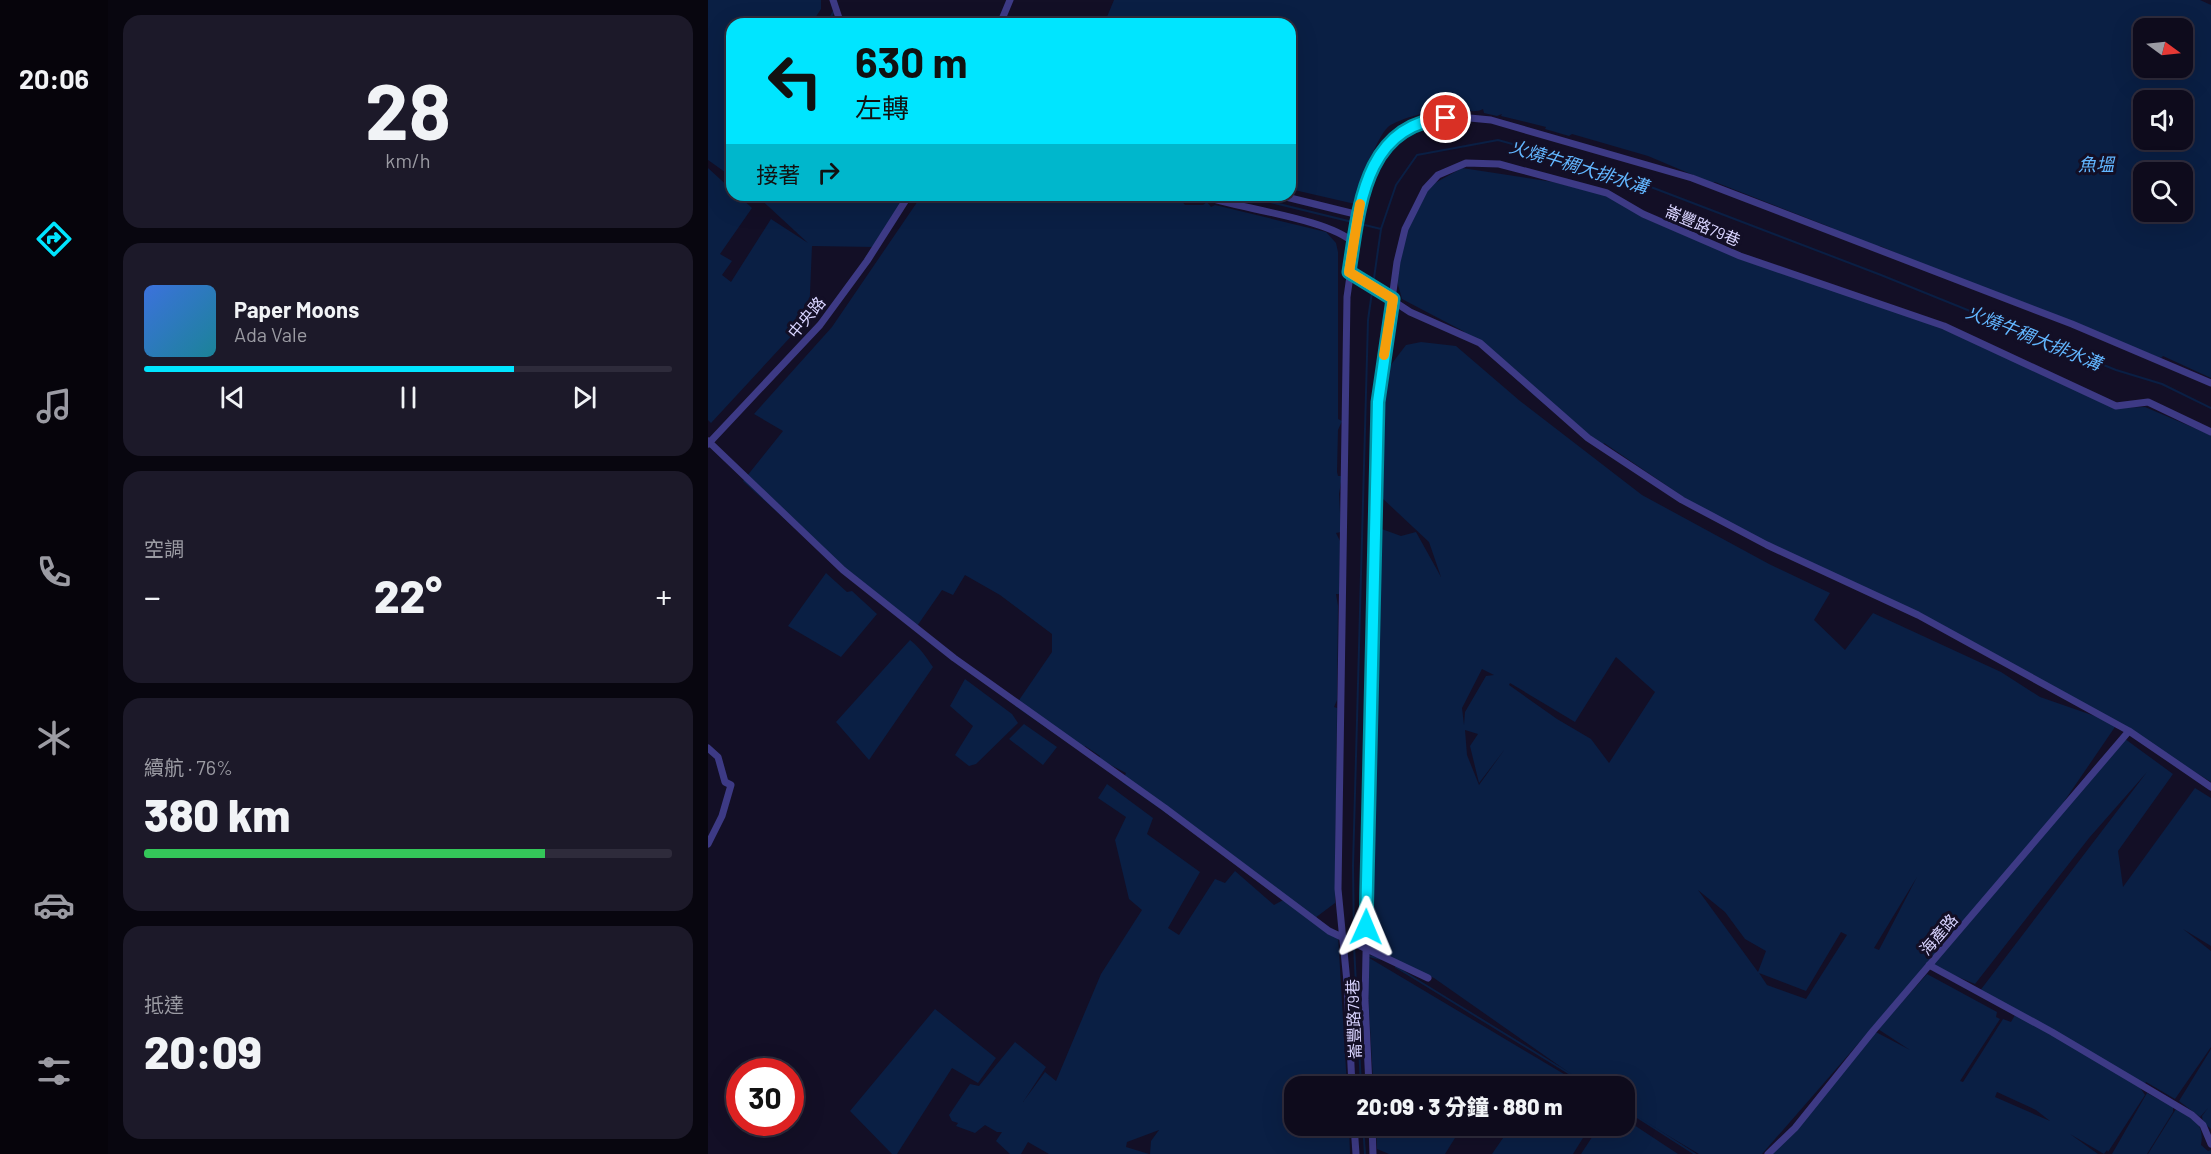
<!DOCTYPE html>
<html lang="zh-TW">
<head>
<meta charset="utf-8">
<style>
  :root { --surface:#0e0b1c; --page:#1c1929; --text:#f1f3f6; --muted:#9b9ba3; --line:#2e2b3b; --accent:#00e5ff }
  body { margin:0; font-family:Barlow,"Noto Sans TC",sans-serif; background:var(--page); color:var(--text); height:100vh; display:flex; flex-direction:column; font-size:22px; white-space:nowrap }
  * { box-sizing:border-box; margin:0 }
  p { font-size:20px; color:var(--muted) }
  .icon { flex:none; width:33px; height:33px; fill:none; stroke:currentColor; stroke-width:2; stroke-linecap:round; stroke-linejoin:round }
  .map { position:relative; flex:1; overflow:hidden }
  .side { display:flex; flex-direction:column; gap:15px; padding:15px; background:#08060f; width:600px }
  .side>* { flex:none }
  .hud { position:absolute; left:18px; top:18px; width:570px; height:183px; border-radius:18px; box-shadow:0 6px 24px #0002,0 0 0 2px var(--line); background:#00e5ff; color:#111; overflow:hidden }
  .needle { width:39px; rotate:105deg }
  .fabs { position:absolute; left:1425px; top:18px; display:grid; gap:12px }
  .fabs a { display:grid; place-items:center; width:60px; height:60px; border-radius:12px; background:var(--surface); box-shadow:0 6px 24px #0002,0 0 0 2px var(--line); font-size:30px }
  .speed { position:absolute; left:18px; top:1058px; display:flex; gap:12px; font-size:30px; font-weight:700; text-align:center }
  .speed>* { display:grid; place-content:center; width:78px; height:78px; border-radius:50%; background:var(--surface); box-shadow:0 6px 24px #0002,0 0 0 2px var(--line); line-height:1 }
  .speed .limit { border:9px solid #d22; background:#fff; color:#111 }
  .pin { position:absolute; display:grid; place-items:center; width:51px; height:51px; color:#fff; margin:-26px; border:3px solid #fff; border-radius:50%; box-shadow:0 2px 6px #0007 }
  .me { position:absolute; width:66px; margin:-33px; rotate:1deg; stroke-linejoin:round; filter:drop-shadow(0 0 4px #0008) }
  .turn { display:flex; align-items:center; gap:21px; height:126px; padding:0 30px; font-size:27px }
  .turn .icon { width:78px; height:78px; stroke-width:2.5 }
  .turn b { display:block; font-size:42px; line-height:51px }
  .then { display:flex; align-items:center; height:57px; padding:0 30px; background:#0003; gap:12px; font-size:22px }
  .big { font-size:45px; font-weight:800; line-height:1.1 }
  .side .tile { flex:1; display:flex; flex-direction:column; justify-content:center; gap:9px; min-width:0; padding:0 21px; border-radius:18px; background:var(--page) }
  .side .dial { align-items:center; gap:0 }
  .dial b { font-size:78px; line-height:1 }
  .song { display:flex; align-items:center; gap:18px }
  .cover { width:72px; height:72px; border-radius:9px; background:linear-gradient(135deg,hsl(220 70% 55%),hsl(190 70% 35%)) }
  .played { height:6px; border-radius:3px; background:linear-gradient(90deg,var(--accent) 70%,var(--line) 70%) }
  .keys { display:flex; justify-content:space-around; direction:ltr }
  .heat { display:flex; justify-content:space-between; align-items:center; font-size:33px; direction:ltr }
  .charge { height:9px; border-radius:4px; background:linear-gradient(90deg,#34c759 76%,var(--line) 0) }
  .trip { position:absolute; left:576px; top:1076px; width:351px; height:60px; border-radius:18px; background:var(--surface); box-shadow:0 6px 24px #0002,0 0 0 2px var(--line); font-weight:800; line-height:60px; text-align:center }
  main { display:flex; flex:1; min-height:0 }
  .dock { display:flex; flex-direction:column; width:108px; justify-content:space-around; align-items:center; background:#06040b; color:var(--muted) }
  .dock .icon { width:42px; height:42px }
  .dock .active { color:var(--accent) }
  .dock b { font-size:27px; color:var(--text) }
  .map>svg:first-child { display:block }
</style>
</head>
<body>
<main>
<nav class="dock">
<b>20:06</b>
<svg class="icon active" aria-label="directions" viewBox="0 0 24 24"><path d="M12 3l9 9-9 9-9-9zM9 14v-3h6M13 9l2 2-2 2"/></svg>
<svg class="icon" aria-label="music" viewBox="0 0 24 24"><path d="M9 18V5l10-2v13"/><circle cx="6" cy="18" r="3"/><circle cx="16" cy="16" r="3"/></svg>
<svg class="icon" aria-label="phone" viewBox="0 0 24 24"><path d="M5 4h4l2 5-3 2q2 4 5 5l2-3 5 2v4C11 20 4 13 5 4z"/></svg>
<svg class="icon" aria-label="climate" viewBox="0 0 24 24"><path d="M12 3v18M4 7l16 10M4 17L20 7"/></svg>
<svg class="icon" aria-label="car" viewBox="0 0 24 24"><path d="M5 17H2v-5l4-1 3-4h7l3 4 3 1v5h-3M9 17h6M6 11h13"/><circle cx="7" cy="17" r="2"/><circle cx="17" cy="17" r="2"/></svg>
<svg class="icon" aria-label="filters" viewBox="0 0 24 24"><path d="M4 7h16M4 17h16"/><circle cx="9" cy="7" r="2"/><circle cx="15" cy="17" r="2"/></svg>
</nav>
<section class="side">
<div class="tile dial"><b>28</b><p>km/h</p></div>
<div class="tile">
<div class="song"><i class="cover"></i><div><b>Paper Moons</b><p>Ada Vale</p></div></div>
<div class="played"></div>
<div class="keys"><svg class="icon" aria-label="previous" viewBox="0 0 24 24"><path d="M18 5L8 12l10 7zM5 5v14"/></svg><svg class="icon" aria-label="pause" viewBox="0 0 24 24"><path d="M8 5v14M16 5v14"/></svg><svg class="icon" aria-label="next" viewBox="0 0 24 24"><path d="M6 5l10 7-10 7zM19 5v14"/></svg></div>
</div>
<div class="tile"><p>空調</p>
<div class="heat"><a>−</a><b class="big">22°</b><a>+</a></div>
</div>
<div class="tile"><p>續航 · 76%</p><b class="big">380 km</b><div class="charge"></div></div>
<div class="tile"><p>抵達</p><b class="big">20:09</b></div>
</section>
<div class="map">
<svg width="1503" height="1154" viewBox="0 0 1503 1154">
  <rect width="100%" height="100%" fill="#130f26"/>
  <!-- water -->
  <path fill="#0a1f44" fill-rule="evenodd" d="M0 0H113V9L103 24H24V177L0 160Z
    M406 0H1492L1503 5V378L1455 356 1453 358 1274 290 1172 246 1169 248 1160 242 1158 245 1132 231 1128 232 1122 227 1007 182 1004 183 940 156 864 134 861 136 837 129 838 127 793 116 794 114 789 116 776 113 775 109C767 114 753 109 743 109 729 109 691 118 680 127 668 138 651 187 647 204L582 189V24H396ZM1436 28H1474V68H1436ZM1436 100H1474V140H1436ZM1436 172H1474V212H1436Z
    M0 168 24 190V195H30L44 208 12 254 24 261 14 275 23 282 63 219 100 243 48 195H199L166 247 104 246 101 317 3 423 0 420Z
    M754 168 845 182 901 196 936 218 1012 250 1225 325 1292 353 1406 408 1437 407 1503 435V782L1409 724 1355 803 1413 736 1465 774 1410 851 1415 887 1487 788 1503 798V946L1475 929 1503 951V1047L1467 1099 1438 1082 1433 1089 1437 1095 1400 1152 1399 1150 1396 1154 1362 1134 1390 1154H1059L1081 1131 1164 1030 1202 1050 1170 1029 1219 974 1289 1012 1288 1017 1292 1019 1252 1081 1255 1082 1295 1019 1303 1022 1307 1015 1271 992 1439 772 1381 838 1267 984 1221 965 1264 913 1054 1154H991L917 1110 916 1086H880L726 978 662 950 671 528 693 536 708 532 733 577 721 542 673 497 672 469 668 466 679 370 698 345 713 342 748 346 812 401 934 495 1061 564 1122 593 1106 620 1137 650 1165 613 1293 672 1332 697 1404 722 1225 624 1002 515 896 443 892 450 829 398 755 331 694 299 687 274 700 218 718 188ZM908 657 947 692 901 763 883 739 849 719 801 685 802 683 867 722ZM774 669 786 675 778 676 757 712 756 725 754 708ZM757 730 770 734 762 746 771 783 797 749 771 785 759 755ZM1209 877 1171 950 1166 948ZM990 890 1017 912 1037 939 1058 951 1050 972ZM1133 932 1139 935 1098 999 1059 985 1051 973 1098 991ZM1289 1092 1328 1110 1342 1121 1287 1097Z
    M214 195H443L462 201 469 196 477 205H495L499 202 503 207 507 205 618 232 628 243 630 252V419L634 421 630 430 629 472 630 476H634L631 494 633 532 628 533 632 541 631 594H628L630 606 629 700 626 707 629 708 627 903 607 918 414 782 418 773 391 759 392 756 377 746 372 751 307 706 344 652V634L292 595 257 575 245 595 234 590 207 629 147 583 35 481 75 431 46 414 124 327Z
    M118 573 139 592 144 591 169 614 133 657 80 626Z
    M202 640C214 650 218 657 225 667L161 760 128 722Z
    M257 679 304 714 310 723 268 764 261 766 247 755 265 726 242 706Z
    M316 724 349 747 335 765 301 739Z
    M399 784 445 818 439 834 492 872 460 928 471 935 507 879 517 883 527 871 566 905 577 899 630 935 639 1086H586V1125H641L642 1154H442L443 1141 451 1130 419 1142 418 1147 441 1154H341L320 1142 313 1154H302L288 1141 294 1132H289L277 1125 267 1133 248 1126 250 1123 244 1121 241 1115 262 1084 271 1086 307 1042 338 1067 315 1102 337 1072 348 1081 393 974 434 910 421 899 407 840 418 817 390 798Z
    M658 956 876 1086H795L785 1077 782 1086H681L688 1073 681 1084 665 1080Z
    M227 1009 288 1058 270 1083 244 1068 189 1154H184L142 1111Z
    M1503 1049V1129L1495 1122 1494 1116 1500 1108 1492 1117 1471 1101Z
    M1439 1093 1465 1107V1112L1439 1154H1404Z
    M1468 1109C1485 1119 1497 1123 1493 1145L1500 1151 1503 1150V1154H1440Z
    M917 1119 970 1154H873L892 1125H916Z
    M668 1125H755L737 1154H681L669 1149Z
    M804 1125H883L865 1154H784Z"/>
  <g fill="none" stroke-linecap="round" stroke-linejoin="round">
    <!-- stream -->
    <path stroke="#0a1f44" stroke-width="2" d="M119 24 126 11
      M534 195 673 229
      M646 939 645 866 660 320 673 229 688 185 709 155 790 140 901 171 1173 275 1408 370 1454 384 1503 408
      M646 945 653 1086
      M661 956 673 959
      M688 967 867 1077
      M929 1117 987 1154
      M655 1125 657 1154"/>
    <!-- minor -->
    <path stroke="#3d3a85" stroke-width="7" d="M125 0 133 24
      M292 24 302 0
      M492 195C531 209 619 218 646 243
      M570 195 651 215
      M641 272 702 312 772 343 880 438 974 500 1059 545 1210 615 1421 731 1503 787
      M0 441 135 570 246 658 457 808 621 931 720 978
      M0 444 112 325 159 261 201 195
      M0 748 10 757 17 782 23 785 14 816 0 844
      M1221 965 1344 1032 1484 1115 1495 1125 1503 1144
      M644 1086 639 982 630 889 639 297 653 199 662 170 679 146 700 128 725 119 751 117 783 120 984 178 1364 324 1503 383
      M661 1086 657 1000 670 402 689 262 697 229 717 189 730 175 758 163 791 164 899 193 935 214 1032 256 1236 326 1408 406 1440 402 1503 432
      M646 1125 648 1154
      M664 1125 665 1154
      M1060 1154 1087 1128 1165 1031 1421 731"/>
  </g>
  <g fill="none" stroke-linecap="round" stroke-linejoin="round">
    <defs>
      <path id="route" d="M658 927 670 402 685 299 641 272C651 208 656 124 738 118"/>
    </defs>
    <!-- route casing -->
    <use href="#route" stroke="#0095a6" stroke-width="15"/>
    <!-- route -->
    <use href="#route" stroke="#00e5ff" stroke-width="10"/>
    <!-- slow -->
    <path stroke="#f59e0b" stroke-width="10" d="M652 204 641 272 685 299 676 355"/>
  </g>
  <g text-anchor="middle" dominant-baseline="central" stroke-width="6" stroke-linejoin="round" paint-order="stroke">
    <!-- street labels -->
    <g font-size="16" fill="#d9d4ff" stroke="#130f26">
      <text transform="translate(995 225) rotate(23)">崙豐路79巷</text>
      <text transform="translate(98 317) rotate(-50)">中央路</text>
      <text transform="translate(1230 934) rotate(-49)">海產路</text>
      <text transform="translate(645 1019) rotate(-92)">崙豐路79巷</text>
    </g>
    <!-- water labels -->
    <g font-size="18" font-style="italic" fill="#62b6ff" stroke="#130f26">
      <text x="1388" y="164">魚塭</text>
      <text transform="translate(871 166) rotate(17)">火燒牛稠大排水溝</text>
      <text transform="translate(1326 337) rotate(22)">火燒牛稠大排水溝</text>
    </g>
  </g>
</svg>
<div class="fabs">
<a><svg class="needle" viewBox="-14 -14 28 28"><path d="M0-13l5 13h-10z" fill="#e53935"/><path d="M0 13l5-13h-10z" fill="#9b9ba3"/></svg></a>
<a><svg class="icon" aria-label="sound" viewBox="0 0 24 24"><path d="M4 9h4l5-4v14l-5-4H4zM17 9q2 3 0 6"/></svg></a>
<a><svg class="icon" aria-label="search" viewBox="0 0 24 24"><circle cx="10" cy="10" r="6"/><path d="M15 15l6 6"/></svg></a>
</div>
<div class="speed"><div class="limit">30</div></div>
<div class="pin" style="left:738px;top:118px;background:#d93025"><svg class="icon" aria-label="arrive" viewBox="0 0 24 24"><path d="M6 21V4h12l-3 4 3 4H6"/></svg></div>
<svg class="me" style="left:658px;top:927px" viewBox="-20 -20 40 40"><path d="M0-17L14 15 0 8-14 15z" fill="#00e5ff" stroke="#fff" stroke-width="4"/></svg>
<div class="trip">20:09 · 3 分鐘 · 880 m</div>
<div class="hud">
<div class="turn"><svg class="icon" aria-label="left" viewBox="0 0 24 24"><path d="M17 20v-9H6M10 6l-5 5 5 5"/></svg><div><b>630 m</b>左轉</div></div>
<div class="then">接著<svg class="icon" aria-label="right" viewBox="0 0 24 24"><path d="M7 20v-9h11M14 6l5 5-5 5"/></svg></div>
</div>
</div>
</main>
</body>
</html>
